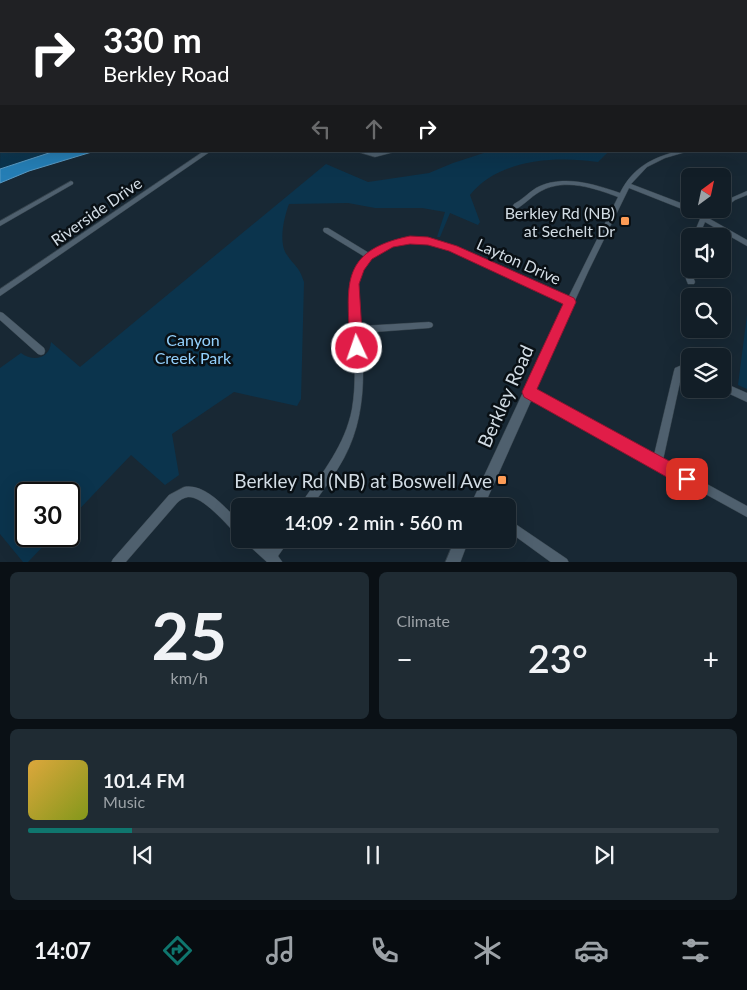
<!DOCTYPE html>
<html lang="en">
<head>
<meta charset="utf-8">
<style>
  :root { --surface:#121e27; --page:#1f2b33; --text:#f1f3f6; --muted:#9ca2a7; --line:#313c44; --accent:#0f766e }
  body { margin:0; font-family:Lato,sans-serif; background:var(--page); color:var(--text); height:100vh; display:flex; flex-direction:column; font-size:19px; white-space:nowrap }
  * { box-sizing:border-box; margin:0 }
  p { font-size:16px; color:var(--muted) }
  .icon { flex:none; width:28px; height:28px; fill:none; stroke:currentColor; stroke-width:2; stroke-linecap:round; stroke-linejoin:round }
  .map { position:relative; height:562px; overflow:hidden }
  .sheet { display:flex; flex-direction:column; gap:10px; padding:10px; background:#0a1015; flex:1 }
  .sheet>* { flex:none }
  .guide { position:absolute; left:0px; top:0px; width:748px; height:152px; box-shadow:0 5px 20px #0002,0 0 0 1px var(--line); background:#202124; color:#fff; overflow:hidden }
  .needle { width:32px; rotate:33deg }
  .tools { position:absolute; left:681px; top:168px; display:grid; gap:10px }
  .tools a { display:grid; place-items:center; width:50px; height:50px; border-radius:8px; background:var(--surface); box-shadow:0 5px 20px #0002,0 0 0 1px var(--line); font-size:25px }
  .speed { position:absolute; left:15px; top:482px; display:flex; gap:10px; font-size:25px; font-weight:700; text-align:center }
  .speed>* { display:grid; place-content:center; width:65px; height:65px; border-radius:50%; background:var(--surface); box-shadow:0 5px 20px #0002,0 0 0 1px var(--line); line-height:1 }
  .speed .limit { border:2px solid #111; border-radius:8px; background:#fff; color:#111 }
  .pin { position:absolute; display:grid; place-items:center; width:42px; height:42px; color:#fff; margin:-21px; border-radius:10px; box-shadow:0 2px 8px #0006 }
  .me { position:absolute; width:55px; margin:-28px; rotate:357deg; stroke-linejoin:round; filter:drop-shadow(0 0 4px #0008) }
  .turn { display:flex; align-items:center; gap:18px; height:105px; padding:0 20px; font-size:22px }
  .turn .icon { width:65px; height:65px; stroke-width:2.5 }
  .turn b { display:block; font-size:35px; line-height:42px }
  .lanes { display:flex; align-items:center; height:48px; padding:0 20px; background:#0003; justify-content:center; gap:25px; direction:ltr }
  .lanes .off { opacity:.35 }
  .big { font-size:38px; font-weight:600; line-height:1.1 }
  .sheet .widget { flex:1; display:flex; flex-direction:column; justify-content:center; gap:8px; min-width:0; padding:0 18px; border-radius:8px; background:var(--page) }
  .sheet .dial { align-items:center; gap:0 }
  .dial b { font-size:65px; line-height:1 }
  .song { display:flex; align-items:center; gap:15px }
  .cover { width:60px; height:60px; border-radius:8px; background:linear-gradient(135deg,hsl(40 70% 55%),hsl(70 70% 35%)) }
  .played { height:5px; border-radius:2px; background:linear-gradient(90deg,var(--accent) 15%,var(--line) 15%) }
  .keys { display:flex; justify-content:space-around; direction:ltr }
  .heat { display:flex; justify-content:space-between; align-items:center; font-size:28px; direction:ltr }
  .sheet .tiles { flex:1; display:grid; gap:10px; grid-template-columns:1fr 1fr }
  .widget:last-child { grid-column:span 2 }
  .trip { position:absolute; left:231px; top:498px; width:285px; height:50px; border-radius:8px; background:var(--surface); box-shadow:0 5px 20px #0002,0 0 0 1px var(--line); font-weight:600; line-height:50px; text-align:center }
  .tabs { display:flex; height:80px; justify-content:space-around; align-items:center; background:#070c10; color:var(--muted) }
  .tabs .icon { width:35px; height:35px }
  .tabs .active { color:var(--accent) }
  .tabs b { font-size:22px; color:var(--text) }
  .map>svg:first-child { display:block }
</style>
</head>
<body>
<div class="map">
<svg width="747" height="563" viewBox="0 0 747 563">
  <rect width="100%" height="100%" fill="#182834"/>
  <!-- green -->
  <path fill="#0b344d" d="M1 103V151H55L0 169Z
    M490 151H609L598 162C555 156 499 159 470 195L480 222 478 225 450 213 440 237H437L445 212 422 208H375L348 203 289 204C284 217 278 243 287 255 295 267 299 266 304 282L301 399 297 406 234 392 172 434 179 475 165 485 131 455 69 520V494H26V536H53L28 562H23L0 534V368L21 353C33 362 50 359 51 342L80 367 326 164 368 182 429 173 453 163Z
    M747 315V389L738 385Z"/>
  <!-- water -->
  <path fill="#257eb5" stroke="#599ac3" d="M55 151H95L29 171 0 183V169Z"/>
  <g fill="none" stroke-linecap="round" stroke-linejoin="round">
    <defs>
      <path id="minor" d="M746 142H747V146H746Z
        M204 151H211L0 296V289Z
        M355 151C362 151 370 153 376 153 384 153 390 151 398 151L375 157Z
        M678 151H689L665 158 647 167 631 184 686 205 690 209 705 216 715 209H722V203L731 198 747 191V195L735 200 710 219 747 240V246L705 222 699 236H693L700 219 682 209 629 188 588 272 534 390 654 455 674 371 675 368 682 365 690 367V375L682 373 663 460 747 506V517L526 395 524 392 526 389 566 304C543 293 520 282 497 271 460 254 414 227 375 256 367 262 359 274 358 284 356 295 360 315 361 326L429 322 432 323 433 325 432 327 429 328 361 333C365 376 365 419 344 458 335 475 323 490 312 506H301L302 502C323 472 345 445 352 409 357 380 354 350 352 322 352 311 349 293 350 284 352 274 359 265 365 257L324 232 323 230 324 228H328L369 253C396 233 426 237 455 246L568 298 618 197C594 188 565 178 541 191 533 195 526 203 518 208H514L513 206 514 204C522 200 528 193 536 188 562 174 594 184 620 193 633 167 652 158 678 151Z
        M71 181 73 182V184L0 226V221Z
        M690 255V269L695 282 694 284H688C684 275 681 262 690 255Z
        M0 312 3 313 44 348 45 351 44 354 41 355 38 354 0 320Z
        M722 382 747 393V402L719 389H722Z
        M184 487C206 483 226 509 240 522V536L236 534C226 524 203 496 188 497 183 498 180 500 177 503L125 563H111L113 559 169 495Z
        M508 519 567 559 569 563H552L508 531Z
        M244 539H258L270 549 277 539H290L278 556 283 563H268L246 543Z"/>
      <path id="tertiary" d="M529 386 533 388 535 392 484 506H470L525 388Z
        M455 539H469L460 563H445Z"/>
    </defs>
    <!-- minor casing -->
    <use href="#minor" stroke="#35424b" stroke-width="1"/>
    <!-- tertiary casing -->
    <use href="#tertiary" stroke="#35424b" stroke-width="1"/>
    <!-- minor -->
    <use href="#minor" fill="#4f606e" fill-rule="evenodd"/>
    <!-- tertiary -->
    <use href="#tertiary" fill="#4f606e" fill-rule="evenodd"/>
  </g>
  <!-- sky -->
  <linearGradient id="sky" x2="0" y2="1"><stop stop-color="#0d161d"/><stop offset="0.5" stop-color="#37485c"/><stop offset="1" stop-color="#37485c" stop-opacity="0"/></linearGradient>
  <rect width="747" height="159" fill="url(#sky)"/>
  <!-- route -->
  <path fill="#e11d48" stroke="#92132f" d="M410 236 428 237 457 246 574 298 576 302 537 389 693 474 695 479 693 485 687 487 681 485 524 397 522 392 563 304 449 251 428 245 410 244 393 247 372 259 364 270 359 284 363 348 361 352 357 353 352 352 350 348C348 287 337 251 410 236Z"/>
  <!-- markers -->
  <g fill="#fd9c56" stroke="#091015" stroke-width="2">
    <rect x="620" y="216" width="10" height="10" rx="2.5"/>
    <rect x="497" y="475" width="10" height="10" rx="2.5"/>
  </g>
  <g text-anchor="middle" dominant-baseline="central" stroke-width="5" stroke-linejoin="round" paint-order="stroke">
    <!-- street labels -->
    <g font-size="16" fill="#d2dce4" stroke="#091015">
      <text transform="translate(96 211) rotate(-35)">Riverside Drive</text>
      <text transform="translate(519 261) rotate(24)">Layton Drive</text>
    </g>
    <!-- poi labels -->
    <g font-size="16" fill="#d2dce4" stroke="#091015" text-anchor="end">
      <text x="615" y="212">Berkley Rd (NB)<tspan x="615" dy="18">at Sechelt Dr</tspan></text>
    </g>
    <!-- park labels -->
    <g font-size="16" fill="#94d1fd" stroke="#091015">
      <text x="193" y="339">Canyon<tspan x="193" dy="18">Creek Park</tspan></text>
    </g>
    <!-- near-street labels -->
    <g font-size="19" fill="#d2dce4" stroke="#091015">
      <text transform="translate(505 396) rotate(-66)">Berkley Road</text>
    </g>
    <!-- near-poi labels -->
    <g font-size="19" fill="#d2dce4" stroke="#091015" text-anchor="end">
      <text x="492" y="480">Berkley Rd (NB) at Boswell Ave</text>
    </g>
  </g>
</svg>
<div class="tools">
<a><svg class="needle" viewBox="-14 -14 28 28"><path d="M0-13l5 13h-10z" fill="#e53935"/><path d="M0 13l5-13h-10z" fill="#9ca2a7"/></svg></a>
<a><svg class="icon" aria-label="sound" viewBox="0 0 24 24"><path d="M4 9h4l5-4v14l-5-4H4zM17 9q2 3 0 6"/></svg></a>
<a><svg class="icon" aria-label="search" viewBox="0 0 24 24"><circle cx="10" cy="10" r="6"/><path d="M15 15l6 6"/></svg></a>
<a><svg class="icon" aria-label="layers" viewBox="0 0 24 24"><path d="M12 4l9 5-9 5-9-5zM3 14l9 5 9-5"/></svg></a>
</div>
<div class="speed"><div class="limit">30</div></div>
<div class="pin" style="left:687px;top:479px;background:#d93025"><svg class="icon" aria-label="arrive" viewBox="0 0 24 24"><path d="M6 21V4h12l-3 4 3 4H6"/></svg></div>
<svg class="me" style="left:357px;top:348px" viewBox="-20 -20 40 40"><circle r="17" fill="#e11d48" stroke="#fff" stroke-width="3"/><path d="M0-11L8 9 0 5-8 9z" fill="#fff"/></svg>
<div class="trip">14:09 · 2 min · 560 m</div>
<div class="guide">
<div class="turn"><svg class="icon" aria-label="right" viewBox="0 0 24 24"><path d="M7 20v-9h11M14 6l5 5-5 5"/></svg><div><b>330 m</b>Berkley Road</div></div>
<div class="lanes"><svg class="icon off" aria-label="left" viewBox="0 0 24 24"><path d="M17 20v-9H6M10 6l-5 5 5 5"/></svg><svg class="icon off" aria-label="ahead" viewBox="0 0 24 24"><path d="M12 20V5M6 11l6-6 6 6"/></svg><svg class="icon" aria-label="right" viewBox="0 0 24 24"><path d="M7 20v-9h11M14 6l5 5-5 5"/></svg></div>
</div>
</div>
<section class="sheet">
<div class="tiles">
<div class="widget dial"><b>25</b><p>km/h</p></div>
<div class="widget"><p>Climate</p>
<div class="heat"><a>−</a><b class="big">23°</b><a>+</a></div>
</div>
<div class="widget">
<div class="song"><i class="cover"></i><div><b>101.4 FM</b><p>Music</p></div></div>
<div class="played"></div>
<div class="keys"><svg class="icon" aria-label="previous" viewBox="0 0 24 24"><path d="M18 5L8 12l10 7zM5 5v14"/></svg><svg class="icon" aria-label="pause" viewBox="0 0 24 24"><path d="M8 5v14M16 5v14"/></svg><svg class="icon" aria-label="next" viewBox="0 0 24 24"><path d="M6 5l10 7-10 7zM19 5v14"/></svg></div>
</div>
</div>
</section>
<nav class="tabs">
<b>14:07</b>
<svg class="icon active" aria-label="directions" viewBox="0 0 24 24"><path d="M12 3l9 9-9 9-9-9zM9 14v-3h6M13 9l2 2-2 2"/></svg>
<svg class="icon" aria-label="music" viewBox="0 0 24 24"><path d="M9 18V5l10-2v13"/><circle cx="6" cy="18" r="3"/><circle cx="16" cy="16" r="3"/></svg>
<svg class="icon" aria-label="phone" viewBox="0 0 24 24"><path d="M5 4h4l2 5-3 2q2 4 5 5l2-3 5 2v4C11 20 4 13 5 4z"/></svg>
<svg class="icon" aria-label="climate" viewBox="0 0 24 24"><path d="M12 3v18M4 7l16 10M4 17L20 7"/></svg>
<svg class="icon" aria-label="car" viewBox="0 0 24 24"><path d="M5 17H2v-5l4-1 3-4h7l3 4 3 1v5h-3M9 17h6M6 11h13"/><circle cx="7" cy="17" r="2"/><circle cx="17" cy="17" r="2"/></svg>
<svg class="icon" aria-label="filters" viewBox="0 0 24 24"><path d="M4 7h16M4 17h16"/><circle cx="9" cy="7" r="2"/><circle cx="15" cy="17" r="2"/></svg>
</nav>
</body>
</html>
